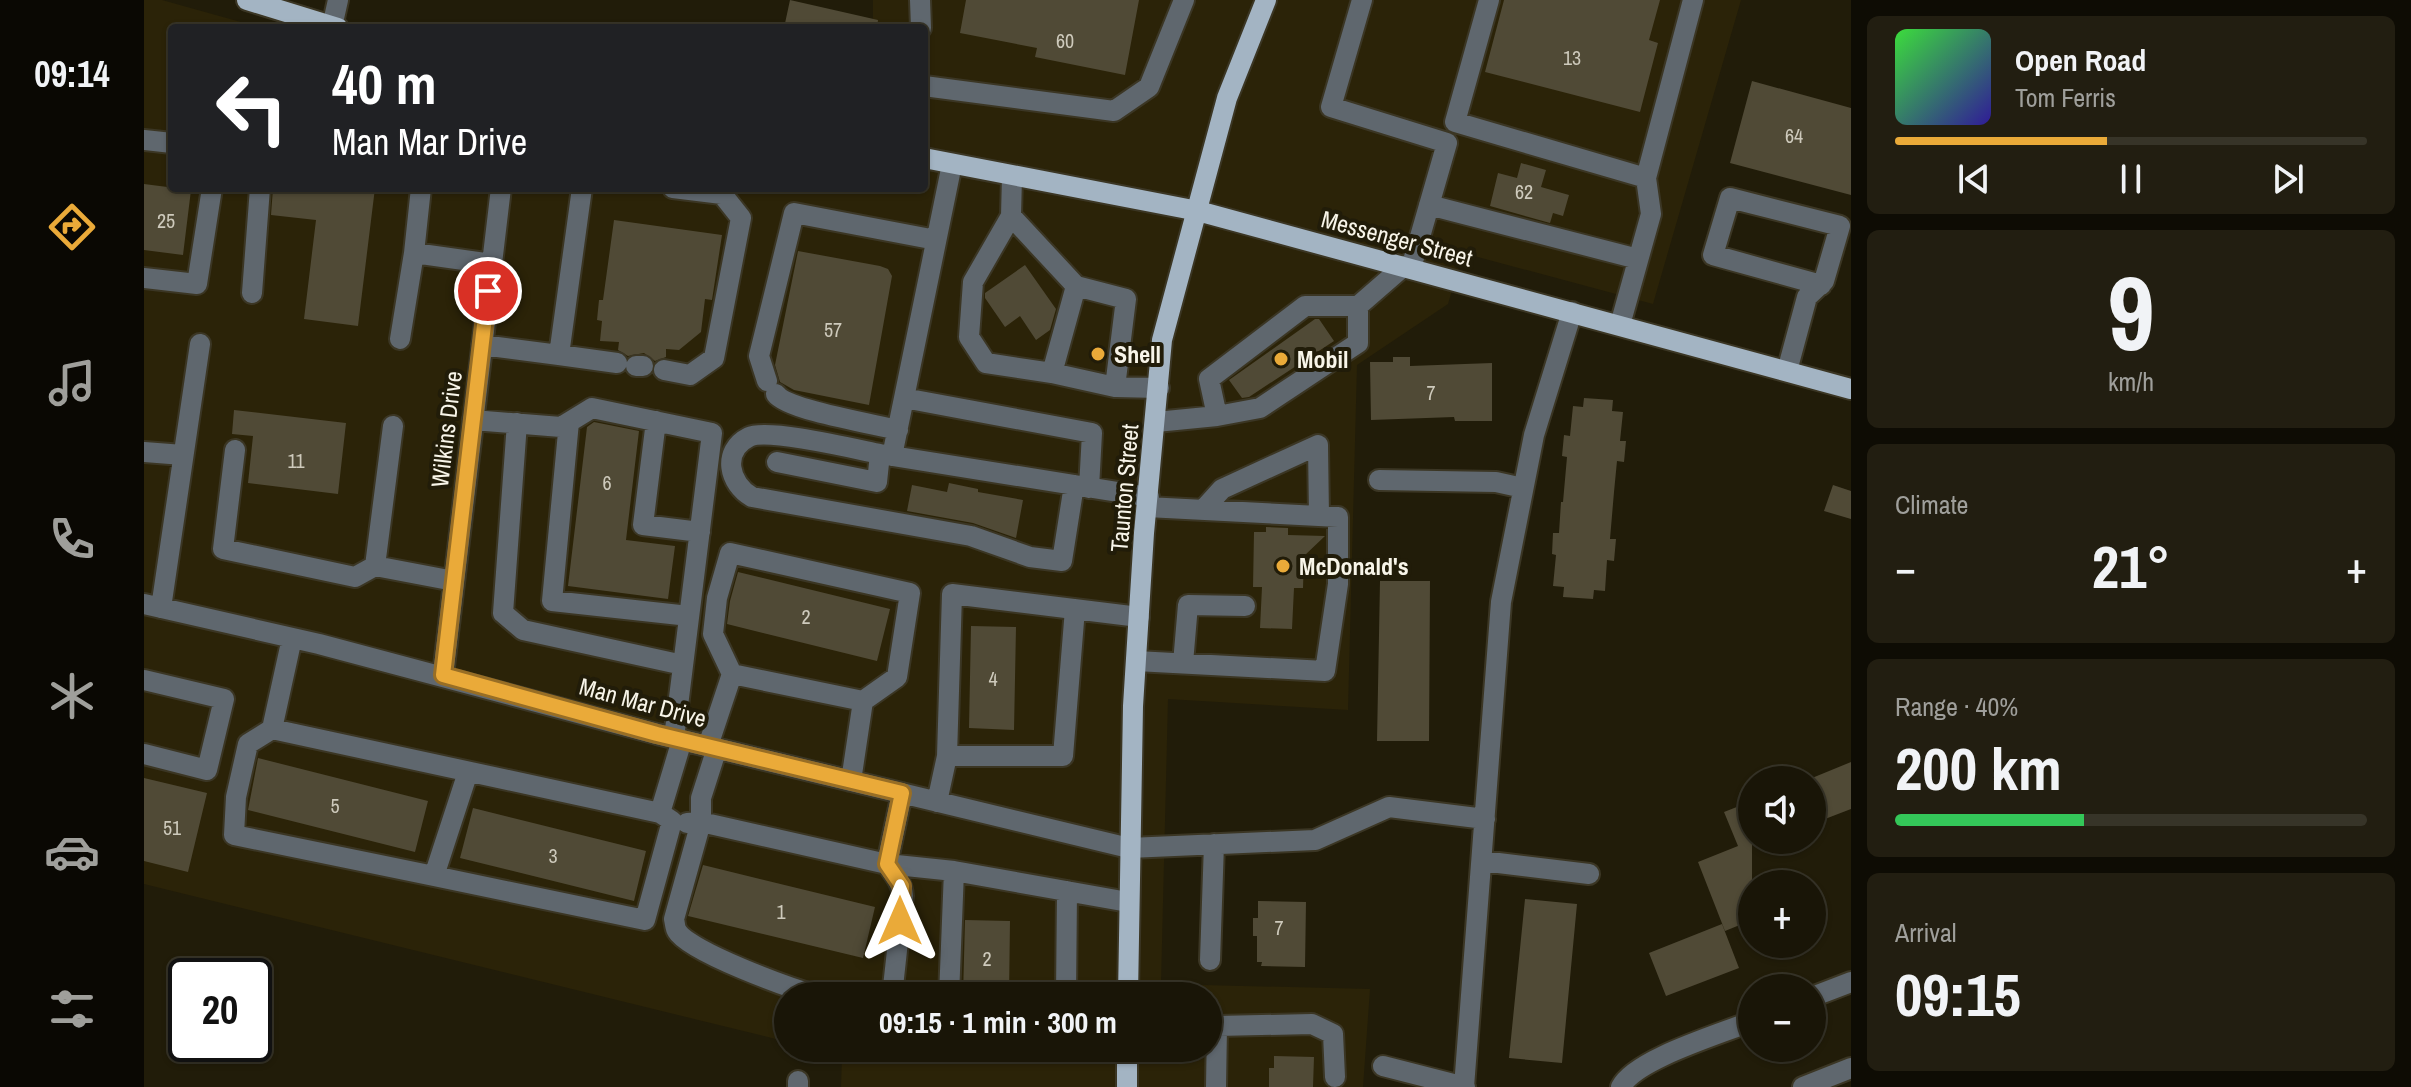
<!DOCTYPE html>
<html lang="en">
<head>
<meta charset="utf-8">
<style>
  :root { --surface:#191507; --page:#221e11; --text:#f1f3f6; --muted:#9f9f9b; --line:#373428; --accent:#eaaa39 }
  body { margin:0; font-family:"Archivo Narrow",sans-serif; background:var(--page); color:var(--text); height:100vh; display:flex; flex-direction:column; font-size:30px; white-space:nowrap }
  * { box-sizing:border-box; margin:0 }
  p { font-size:26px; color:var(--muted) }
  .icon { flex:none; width:44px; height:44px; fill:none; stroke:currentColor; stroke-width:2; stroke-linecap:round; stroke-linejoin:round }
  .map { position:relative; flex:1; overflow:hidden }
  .drawer { display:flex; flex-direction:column; gap:16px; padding:16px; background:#0e0c04; width:560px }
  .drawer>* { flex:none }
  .top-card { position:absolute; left:24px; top:24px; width:760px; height:168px; border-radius:8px; box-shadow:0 2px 6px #0004,0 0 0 2px var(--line); background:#202124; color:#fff; overflow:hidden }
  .controls { position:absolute; left:1594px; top:766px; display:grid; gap:16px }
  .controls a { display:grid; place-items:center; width:88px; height:88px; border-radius:50%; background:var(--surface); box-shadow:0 2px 6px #0004,0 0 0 2px var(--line); font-size:40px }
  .speed { position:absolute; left:24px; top:958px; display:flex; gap:16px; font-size:40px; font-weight:700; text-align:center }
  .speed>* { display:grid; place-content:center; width:104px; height:104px; border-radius:50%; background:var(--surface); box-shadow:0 2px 6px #0004,0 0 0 2px var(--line); line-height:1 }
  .speed .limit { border:4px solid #111; border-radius:12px; background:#fff; color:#111 }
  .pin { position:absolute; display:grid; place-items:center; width:68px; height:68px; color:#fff; margin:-34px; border:4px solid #fff; border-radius:50%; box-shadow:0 2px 8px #0007 }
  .me { position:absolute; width:88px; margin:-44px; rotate:0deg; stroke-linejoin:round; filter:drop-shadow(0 0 6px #0008) }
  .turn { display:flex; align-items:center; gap:28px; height:168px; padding:0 32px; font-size:36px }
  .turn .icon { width:104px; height:104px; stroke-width:2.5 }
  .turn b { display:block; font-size:56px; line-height:68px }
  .big { font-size:60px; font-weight:700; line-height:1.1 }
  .drawer .widget { flex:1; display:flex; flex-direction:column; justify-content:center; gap:12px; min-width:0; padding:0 28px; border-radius:12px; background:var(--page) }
  .drawer .dial { align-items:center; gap:0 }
  .dial b { font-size:104px; line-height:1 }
  .song { display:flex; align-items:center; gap:24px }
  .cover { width:96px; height:96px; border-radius:12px; background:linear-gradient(135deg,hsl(120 70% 55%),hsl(250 70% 35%)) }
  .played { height:8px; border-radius:4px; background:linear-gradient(90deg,var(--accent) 45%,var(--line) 45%) }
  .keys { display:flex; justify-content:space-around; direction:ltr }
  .heat { display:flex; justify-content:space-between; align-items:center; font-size:44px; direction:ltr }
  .charge { height:12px; border-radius:6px; background:linear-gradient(90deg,#34c759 40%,var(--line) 0) }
  .trip { position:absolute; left:630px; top:982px; width:448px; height:80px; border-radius:40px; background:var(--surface); box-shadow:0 2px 6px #0004,0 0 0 2px var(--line); font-weight:700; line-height:80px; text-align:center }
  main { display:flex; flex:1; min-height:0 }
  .dock { display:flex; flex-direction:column; width:144px; justify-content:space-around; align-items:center; background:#0a0803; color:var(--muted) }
  .dock .icon { width:56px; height:56px }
  .dock .current { color:var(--accent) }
  .dock b { font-size:36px; color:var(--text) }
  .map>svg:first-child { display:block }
</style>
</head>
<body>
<main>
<nav class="dock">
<b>09:14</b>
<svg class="icon current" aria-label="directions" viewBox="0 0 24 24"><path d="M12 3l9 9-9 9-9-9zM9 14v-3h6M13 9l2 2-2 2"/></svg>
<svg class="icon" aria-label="music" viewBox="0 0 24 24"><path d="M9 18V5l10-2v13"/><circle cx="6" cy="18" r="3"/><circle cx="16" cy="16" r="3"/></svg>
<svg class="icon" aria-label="phone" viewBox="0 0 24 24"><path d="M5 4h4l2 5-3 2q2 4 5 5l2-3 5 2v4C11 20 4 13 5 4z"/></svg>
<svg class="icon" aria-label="climate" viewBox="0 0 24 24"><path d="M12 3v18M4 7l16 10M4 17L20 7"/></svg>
<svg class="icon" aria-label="car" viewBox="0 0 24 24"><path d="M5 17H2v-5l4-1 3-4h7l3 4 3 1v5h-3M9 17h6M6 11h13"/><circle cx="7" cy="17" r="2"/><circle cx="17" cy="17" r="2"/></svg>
<svg class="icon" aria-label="filters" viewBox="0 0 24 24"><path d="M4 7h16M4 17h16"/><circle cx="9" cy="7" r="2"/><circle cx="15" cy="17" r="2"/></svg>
</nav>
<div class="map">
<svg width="1707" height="1087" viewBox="0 0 1707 1087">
  <rect width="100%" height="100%" fill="#211c09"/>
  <!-- built -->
  <path fill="#2b2308" d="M0 0H18L118 28H28V188H780V28H729V0H1597L1509 304 1319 253 1304 304 1213 365 1204 710 1024 699 1017 984 1226 989 1219 1087H697L698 1055 668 1048H1064V996H644V1042L0 884Z"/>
  <!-- building -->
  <path fill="#504a36" d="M646 0 734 20 733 28H640Z
    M822 0H995L981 75 891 57 893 48 816 33Z
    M1360 0H1516L1505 40 1514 43 1496 112 1341 72Z
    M1608 81 1707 108V195L1586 163Z
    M1377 163 1402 170 1397 187 1425 195 1419 216 1409 213 1406 223 1346 206 1354 173 1373 178Z
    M0 184 47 190 39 255 0 250Z
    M129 188H231L214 326 160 319 172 220 127 215Z
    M470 220 578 235 568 300 561 299 557 332 535 350 522 349V357L511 361 500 353 484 356 474 350 475 342 456 341 458 321 453 320 455 300H459Z
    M654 251 736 266 744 269 748 276 725 405 650 390 636 382 631 365Z
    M881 265 912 309 906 330 892 340 876 316 861 327 841 298V293Z
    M1171 319H1175L1190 341 1105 397 1098 398 1085 380Z
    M1249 357H1266V366L1348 363V421H1311L1310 417 1227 420 1226 362H1249Z
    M1440 398 1469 400 1468 411 1479 412 1476 441H1482L1480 462 1473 461 1470 492 1466 539H1472L1470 561 1463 560 1461 591 1450 590 1449 599 1419 597 1420 587 1409 586 1412 555 1408 554 1409 533H1415L1417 502H1419L1423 457 1418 456 1420 435 1426 436 1429 406 1439 407Z
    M90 410 202 423 194 494 104 483 109 436 88 434Z
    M450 422 495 431 482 540 531 546 524 599 424 586 443 427Z
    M805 483 834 489V492L879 500 872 538 829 523 763 511 768 485 803 492Z
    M1689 485 1707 491V519L1680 511Z
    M1122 527 1144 528V535L1181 536 1160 556 1159 588H1150L1148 629 1116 628 1118 587H1109L1110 532H1122Z
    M594 572 746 609 733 661 583 624 586 601Z
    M1236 581H1286L1285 741H1233Z
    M827 626 872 627 870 730 825 728Z
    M114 758 284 801 271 852 104 810Z
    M1707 762V809L1668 824V778Z
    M0 778 63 793 44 872 0 861Z
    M1608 801V920L1581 931 1554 862 1594 846 1580 812Z
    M329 808 502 851 490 901 316 858Z
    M559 865 731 907 719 958 544 916Z
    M1381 899 1433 904 1418 1063 1365 1058Z
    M1114 901 1162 902 1161 967 1117 966 1118 962H1113V936H1109V918H1114Z
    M821 920 866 921 865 996H819Z
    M1578 924 1595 968 1522 996 1505 953Z
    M1130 1056 1170 1057 1169 1087H1125V1068H1130Z"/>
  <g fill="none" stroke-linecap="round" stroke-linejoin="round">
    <defs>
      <path id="minor" d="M776 0 777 28
        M1218 0 1187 107 1303 143 1267 268
        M1345 0 1311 122 1502 178 1549 0
        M188 27 194 0
        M780 86 970 111 1005 87 1040 0
        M0 140 28 143
        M868 176 867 216 932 286 908 373 971 387 1015 388
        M529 188 578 194 579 188
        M1285 205 1494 259
        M867 216 829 282 825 337 842 363 908 373
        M270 253 348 264
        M0 278 53 284 68 188
        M932 286 982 299 971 387
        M108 293 116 188
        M1476 325 1507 214 1502 178
        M256 339 270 253 277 188
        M338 345 415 355 438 188
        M415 355 473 363
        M492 366H499
        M520 370 546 375 570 358 597 218 578 194
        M1643 371 1663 297 1680 281 1696 226 1586 198 1569 255 1677 285
        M623 381 615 356 650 213 792 240
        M632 394C643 410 730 424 754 430
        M760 398 808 164
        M1073 416 1116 408 1214 343V306
        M329 420 417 427 448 408 568 433 530 738
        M512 421 499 525 556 532
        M425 422 408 601 545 616
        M1012 422 1073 416 1065 379 1161 306H1214L1260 266
        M373 423 359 613 379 630 539 665
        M249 426 231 566 310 581
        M91 450 79 549 211 577 231 566
        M0 452 39 455
        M736 454C711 449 624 428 605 437 577 451 585 484 608 497L827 536 886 557 918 561 930 485
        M748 456 760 398 948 433 945 488
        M633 462 733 482 736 454 1005 497
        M1235 480 1352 482 1379 488
        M1059 510 1078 489 1174 445 1175 516
        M0 604 175 644 513 734 985 848 1171 840 1245 807 1341 819
        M17 608 56 344
        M148 638 128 729 516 813 538 740
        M992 661 1181 671 1194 584V517L1003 507
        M1039 663 1044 605 1101 606
        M588 674 569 634 573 598 586 553 766 593 753 677 719 701
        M299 675 357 188
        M0 680 80 699 63 770 0 754
        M128 729 104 744 92 797 90 835 290 876
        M564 746 588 674 719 701 707 781
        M573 748 557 798V822L743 864C751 875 758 883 759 896L748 996
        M803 756H919L931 609
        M324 772 290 876 501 920 528 821 516 813
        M758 793 743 864 810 871 984 902
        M793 802 803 756 808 594 995 617
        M543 823 557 822 530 919C531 923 531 928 533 931 545 952 648 989 674 996
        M1338 861 1445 874
        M1066 960 1070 844
        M805 996 810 871
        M922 996 923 891
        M1668 997 1707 982
        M1064 1026H1073L1072 1087
        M1073 1026 1168 1024 1189 1034 1191 1077
        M1239 1066 1321 1087
        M654 1087V1081
        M1320 1087 1357 602 1390 435 1428 312
        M1477 1087C1491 1059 1577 1034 1608 1021
        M1659 1087 1707 1068"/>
      <path id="major" d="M103 0 194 28
        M780 158 1054 211 1707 389
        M984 996 989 706 1000 533 1018 340 1083 98 1122 0
        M983 1087V1048"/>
    </defs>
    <!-- minor casing -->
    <use href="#minor" stroke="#3b3624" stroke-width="24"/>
    <!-- major casing -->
    <use href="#major" stroke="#3b3624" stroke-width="24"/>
    <!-- minor -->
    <use href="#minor" stroke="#5f676e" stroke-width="20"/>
    <!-- major -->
    <use href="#major" stroke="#a3b4c3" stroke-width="20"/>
  </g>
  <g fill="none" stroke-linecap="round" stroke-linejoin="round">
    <defs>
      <path id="route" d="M344 291 299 675 513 734 758 793 743 864 758 886 756 921"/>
    </defs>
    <!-- route casing -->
    <use href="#route" stroke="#986e25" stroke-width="20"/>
    <!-- route -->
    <use href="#route" stroke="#eaaa39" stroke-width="14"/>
  </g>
  <!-- markers -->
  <g fill="#eaaa39" stroke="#211c09" stroke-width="3">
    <circle cx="954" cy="354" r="8"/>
    <circle cx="1137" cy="359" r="8"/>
    <circle cx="1139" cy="566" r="8"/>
  </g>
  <g text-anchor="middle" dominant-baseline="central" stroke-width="8" stroke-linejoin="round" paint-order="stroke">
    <!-- number labels -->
    <g font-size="20" fill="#cecabc">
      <text x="921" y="40">60</text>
      <text x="1428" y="57">13</text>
      <text x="1650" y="135">64</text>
      <text x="1380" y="191">62</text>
      <text x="22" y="220">25</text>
      <text x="689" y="329">57</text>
      <text x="1287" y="392">7</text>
      <text x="152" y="460">11</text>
      <text x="463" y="482">6</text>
      <text x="662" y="616">2</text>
      <text x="849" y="678">4</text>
      <text x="191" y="805">5</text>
      <text x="28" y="827">51</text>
      <text x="409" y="855">3</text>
      <text x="637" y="911">1</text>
      <text x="1135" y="927">7</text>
      <text x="843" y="958">2</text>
    </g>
    <!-- street labels -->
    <g font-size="24" fill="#f8f5e9" stroke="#211c09">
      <text transform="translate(1253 238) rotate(15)">Messenger Street</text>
      <text transform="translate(302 429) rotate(-83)">Wilkins Drive</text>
      <text transform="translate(980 488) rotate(-85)">Taunton Street</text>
      <text transform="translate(499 702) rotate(15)">Man Mar Drive</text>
    </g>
    <!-- poi labels -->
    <g font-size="24" font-weight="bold" fill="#f8f5e9" stroke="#211c09" text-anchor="start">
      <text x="970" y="354">Shell</text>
      <text x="1153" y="359">Mobil</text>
      <text x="1155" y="566">McDonald's</text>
    </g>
  </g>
</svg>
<div class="controls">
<a><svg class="icon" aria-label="sound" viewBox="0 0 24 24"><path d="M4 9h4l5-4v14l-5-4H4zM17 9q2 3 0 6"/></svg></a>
<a>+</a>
<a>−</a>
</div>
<div class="speed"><div class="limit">20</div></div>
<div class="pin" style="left:344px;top:291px;background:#d93025"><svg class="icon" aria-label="arrive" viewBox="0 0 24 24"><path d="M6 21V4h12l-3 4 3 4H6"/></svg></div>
<svg class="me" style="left:756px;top:921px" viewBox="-20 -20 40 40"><path d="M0-17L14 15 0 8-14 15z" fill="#eaaa39" stroke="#fff" stroke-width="4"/></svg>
<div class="trip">09:15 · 1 min · 300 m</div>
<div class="top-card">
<div class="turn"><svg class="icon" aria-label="left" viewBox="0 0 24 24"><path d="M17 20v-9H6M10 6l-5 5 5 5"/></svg><div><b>40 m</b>Man Mar Drive</div></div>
</div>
</div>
<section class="drawer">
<div class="widget">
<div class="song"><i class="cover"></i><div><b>Open Road</b><p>Tom Ferris</p></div></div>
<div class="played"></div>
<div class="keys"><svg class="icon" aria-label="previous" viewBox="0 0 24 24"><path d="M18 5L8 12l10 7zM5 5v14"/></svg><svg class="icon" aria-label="pause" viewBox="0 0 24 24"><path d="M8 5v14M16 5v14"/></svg><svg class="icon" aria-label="next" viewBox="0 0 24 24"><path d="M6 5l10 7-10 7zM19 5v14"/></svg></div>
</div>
<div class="widget dial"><b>9</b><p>km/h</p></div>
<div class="widget"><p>Climate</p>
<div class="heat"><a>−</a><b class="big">21°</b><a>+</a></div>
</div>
<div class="widget"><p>Range · 40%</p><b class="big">200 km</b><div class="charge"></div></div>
<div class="widget"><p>Arrival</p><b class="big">09:15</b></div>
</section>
</main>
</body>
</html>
